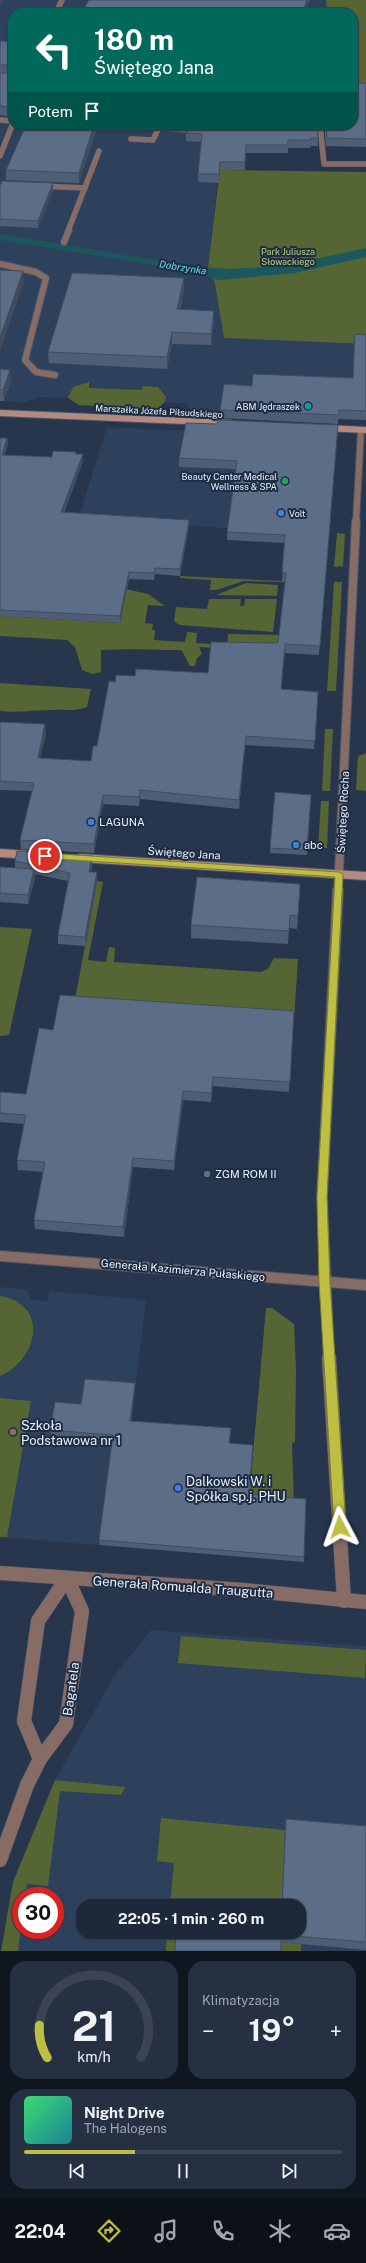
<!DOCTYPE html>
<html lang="pl">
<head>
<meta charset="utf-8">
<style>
  :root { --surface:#1d283a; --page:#253042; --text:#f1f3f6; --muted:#a0a6af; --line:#3b4454; --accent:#bebf42 }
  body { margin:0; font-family:"Public Sans",sans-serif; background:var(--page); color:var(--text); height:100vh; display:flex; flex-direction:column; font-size:15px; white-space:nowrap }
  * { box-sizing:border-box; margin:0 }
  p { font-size:13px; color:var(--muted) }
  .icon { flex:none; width:22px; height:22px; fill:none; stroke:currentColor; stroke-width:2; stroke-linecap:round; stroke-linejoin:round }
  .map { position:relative; height:1951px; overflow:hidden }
  .details { display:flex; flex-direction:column; gap:10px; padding:10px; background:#101620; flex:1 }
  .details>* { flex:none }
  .top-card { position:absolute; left:8px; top:8px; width:350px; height:122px; border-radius:16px; box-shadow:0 1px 3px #0004,0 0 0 1px var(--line); background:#00695c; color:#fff; overflow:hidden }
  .speed { position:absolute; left:12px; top:1887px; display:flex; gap:8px; font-size:20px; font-weight:700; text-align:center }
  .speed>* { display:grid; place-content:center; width:52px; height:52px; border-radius:50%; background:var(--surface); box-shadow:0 1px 3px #0004,0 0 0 1px var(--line); line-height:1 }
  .speed .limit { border:6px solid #d22; background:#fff; color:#111 }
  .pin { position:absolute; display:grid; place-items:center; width:34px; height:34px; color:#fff; margin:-17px; border:2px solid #fff; border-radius:50%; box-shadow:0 1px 4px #0007 }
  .me { position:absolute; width:44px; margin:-22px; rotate:356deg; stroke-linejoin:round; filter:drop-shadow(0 0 3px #0008) }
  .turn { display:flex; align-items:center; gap:14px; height:84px; padding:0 20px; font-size:18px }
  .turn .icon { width:52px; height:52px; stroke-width:2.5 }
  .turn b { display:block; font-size:28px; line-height:34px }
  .then { display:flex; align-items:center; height:38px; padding:0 20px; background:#0003; gap:8px; font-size:15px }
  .big { font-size:30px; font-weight:700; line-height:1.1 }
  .details .widget { flex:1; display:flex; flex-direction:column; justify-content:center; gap:6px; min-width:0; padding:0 14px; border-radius:16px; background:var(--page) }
  .details .dial { align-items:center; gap:0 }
  .dial svg { height:104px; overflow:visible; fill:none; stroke:var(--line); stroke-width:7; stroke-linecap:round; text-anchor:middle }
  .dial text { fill:var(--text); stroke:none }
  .song { display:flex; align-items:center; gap:12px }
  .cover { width:48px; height:48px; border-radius:6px; background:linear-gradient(135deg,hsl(140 70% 55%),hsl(190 70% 35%)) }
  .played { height:4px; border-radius:2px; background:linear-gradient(90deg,var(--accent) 35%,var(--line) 35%) }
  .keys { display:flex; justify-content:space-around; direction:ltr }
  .heat { display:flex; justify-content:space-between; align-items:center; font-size:22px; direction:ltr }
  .details .tiles { flex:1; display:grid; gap:10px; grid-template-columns:1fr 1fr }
  .widget:last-child { grid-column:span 2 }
  .trip { position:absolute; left:76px; top:1899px; width:230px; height:40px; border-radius:16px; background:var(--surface); box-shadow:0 1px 3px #0004,0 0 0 1px var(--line); font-weight:700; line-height:40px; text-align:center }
  .dock { display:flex; height:64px; justify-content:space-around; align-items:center; background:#0c1017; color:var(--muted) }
  .dock .icon { width:28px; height:28px }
  .dock .active { color:var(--accent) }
  .dock b { font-size:18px; color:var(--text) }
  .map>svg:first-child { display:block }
</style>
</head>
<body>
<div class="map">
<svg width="366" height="1951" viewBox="0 0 366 1951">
  <rect width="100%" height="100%" fill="#27364d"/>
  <!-- built -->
  <path fill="#2e415c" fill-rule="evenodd" d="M0 0H326L327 13H13V125H202L222 142 208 267 215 283 224 338 366 344V420L192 412 185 403 165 402 157 409 79 405 68 398 41 397 25 402 0 401Z
    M107 427 337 438 329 533 78 520Z
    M0 1287 28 1290 31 1300 48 1301 49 1291 146 1300 129 1441 252 1450 245 1557 0 1537Z
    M151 1630 366 1646V1951H11L20 1886 55 1780 115 1675ZM21 1896H55V1930H21ZM83 1906H299V1932H83Z"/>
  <!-- green -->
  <path fill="#566534" d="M326 0H366V91L353 90V13H327Z
    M220 170 366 172V344L224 338 215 284 208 267Z
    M89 382V388L141 390 143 386 158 387 166 397 165 402 157 409 79 405 68 398 73 387Z
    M337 533 345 534 343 566 334 567Z
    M180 576 282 581V582L244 581 216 590H210L211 580 180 578Z
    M334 582H342L336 691H327Z
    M246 583 278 585 277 596 216 595Z
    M126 589 148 594 165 606 148 605 145 623 153 624 152 630H155L154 640 185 642 187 632 197 633 196 643 227 645 228 634 280 635 278 652 199 647 202 654 197 658 195 666H190L182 651C177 649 173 651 167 650 145 649 124 649 101 650V672L92 674 82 670 75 647 67 640 0 636V616L120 623Z
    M209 599H241L240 606H244L245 599H277L273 632 180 625 174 621 176 607 207 609Z
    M0 683 91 689 87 707C71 712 68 709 53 710 35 710 18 713 0 711Z
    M325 729H333L330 791H322Z
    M366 753V791L356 790 358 756Z
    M321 801H329L327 848H318Z
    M97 881 103 882 88 960 106 962 109 947 115 948 114 962 260 972 268 969 274 958 298 959 294 1020 74 1005Z
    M0 927 32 929 9 1035 0 1036Z
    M0 1296C50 1304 38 1360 0 1376Z
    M266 1308H272L294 1324 296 1370 295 1442 292 1444 294 1502 249 1499Z
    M0 1398 31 1401 7 1537H0Z
    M181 1636 366 1650 365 1678 178 1663Z
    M55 1780 125 1787 121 1795 60 1791 48 1886 27 1884 25 1896H21V1929L18 1951H1L13 1882Z
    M161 1818 285 1830 282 1906H170L174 1863 157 1861Z
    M167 1932H177L175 1951H166Z
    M280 1942 301 1944V1951H280Z"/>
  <!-- water -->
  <path fill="#1a585e" d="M0 234 190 266 229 269 282 266 366 248V257L295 273 220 280 166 267 0 240Z"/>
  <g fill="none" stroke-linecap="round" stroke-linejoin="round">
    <defs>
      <path id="lane-far2" d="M56 13 62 0
        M0 120 13 121
        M131 139 153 140 160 125
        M0 156 13 123
        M40 186 85 188
        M68 231 99 151"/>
      <path id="lane-far1" d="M64 242 69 230
        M0 264 36 272 46 278 25 360 36 372 55 375"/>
      <path id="lane" d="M40 1759 24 1721 38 1621 67 1578
        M0 1860 27 1785 40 1759 66 1724 82 1611 67 1578"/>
      <path id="street-far4" d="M320 125 324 164H366"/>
      <path id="street-far3" d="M356 522 361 430"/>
      <path id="street-far2" d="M338 891 356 521"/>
      <path id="street-far1" d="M0 1256 366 1285
        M329 1359 322 1197 338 890"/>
      <path id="street" d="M329 1358 344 1601
        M0 1573 243 1590 366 1602"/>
      <path id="secondary-far1" d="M0 413 230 423
        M324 428 366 430"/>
      <path id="secondary" d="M0 853 30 855
        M80 858 366 876"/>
    </defs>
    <!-- lane-far2 casing -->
    <use href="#lane-far2" stroke="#465469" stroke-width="6"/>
    <!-- lane-far1 casing -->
    <use href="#lane-far1" stroke="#465469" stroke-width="8"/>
    <!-- lane casing -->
    <use href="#lane" stroke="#465469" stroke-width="15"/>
    <!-- street-far4 casing -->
    <use href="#street-far4" stroke="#465469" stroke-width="6"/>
    <!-- street-far3 casing -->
    <use href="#street-far3" stroke="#465469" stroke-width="8"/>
    <!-- street-far2 casing -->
    <use href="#street-far2" stroke="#465469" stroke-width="10"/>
    <!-- street-far1 casing -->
    <use href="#street-far1" stroke="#465469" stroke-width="12"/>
    <!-- street casing -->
    <use href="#street" stroke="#465469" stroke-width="15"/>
    <!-- secondary-far1 casing -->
    <use href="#secondary-far1" stroke="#465469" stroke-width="8"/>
    <!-- secondary casing -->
    <use href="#secondary" stroke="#465469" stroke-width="10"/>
    <!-- lane-far2 -->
    <use href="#lane-far2" stroke="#866c64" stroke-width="5.5"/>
    <!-- lane-far1 -->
    <use href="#lane-far1" stroke="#866c64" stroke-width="6"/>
    <!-- lane -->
    <use href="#lane" stroke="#866c64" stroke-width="14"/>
    <!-- street-far4 -->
    <use href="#street-far4" stroke="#866c64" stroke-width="5.5"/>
    <!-- street-far3 -->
    <use href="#street-far3" stroke="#866c64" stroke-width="6"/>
    <!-- street-far2 -->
    <use href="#street-far2" stroke="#866c64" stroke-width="8"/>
    <!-- street-far1 -->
    <use href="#street-far1" stroke="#866c64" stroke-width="10"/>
    <!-- street -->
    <use href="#street" stroke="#866c64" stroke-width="14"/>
    <!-- secondary-far1 -->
    <use href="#secondary-far1" stroke="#b38b7e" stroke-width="6"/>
    <!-- secondary -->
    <use href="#secondary" stroke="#b38b7e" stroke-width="8"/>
  </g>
  <!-- wall -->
  <path fill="#4f5e74" d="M0 41 13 42V117L0 115Z
    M366 83V147L326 146 324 125H353Z
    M98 125 79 183 6 180V170Z
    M165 125H317L318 138V146H311L310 148H288V153H245V170H220L219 183 198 182V174L201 142 186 141V133L165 131Z
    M0 186 53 191 38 228 0 226Z
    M184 289 180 310 214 322 211 345 172 344 167 369 49 363 48 352Z
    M366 335V420L338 419V424L220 418V410L252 386 353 378Z
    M0 369 11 380 4 401H0Z
    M217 424 338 425 319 655 285 653 281 689 318 692 314 749 245 745 239 809 140 799 139 806 103 804 94 853 21 849 20 840 32 791 0 790V722L46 733 40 758 91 761 97 746 115 682 135 676 208 673 278 643 285 582H282L285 543 227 540V532L236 469 179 467V458Z
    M0 438H7L8 444 4 456 52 457 76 454 83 461 64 513 189 526 180 576 155 574 154 580 129 579 120 623 0 616Z
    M311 795 307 855 270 853V848Z
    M92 856V865L91 872 97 881 86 946 58 944V935L68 881 34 874 35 878 28 904 0 902V867L15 868V861Z
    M300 884 297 929 289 928 288 944 191 938V925Z
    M294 1011 289 1092 213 1086 211 1102 183 1100 174 1170 133 1167 124 1237 35 1229 34 1220 43 1172 18 1170 17 1160 24 1124 0 1122V1092L26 1094 53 1030Z
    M135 1383V1388L131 1421 230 1443 249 1494 304 1557V1562L100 1545 99 1540 112 1440 51 1435 50 1430 81 1404Z
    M286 1819 366 1826V1950L281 1942 175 1951 299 1932V1906H282L285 1828Z"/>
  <!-- shaded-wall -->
  <path fill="#404c5e" d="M0 0H4L0 5Z
    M307 0H310L305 13H302Z
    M94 125H98L79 183V173Z
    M220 162V170L219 183V174Z
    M53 183V191L38 228V221Z
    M23 271 24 282 0 351V338Z
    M184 278V289L177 321V309Z
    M214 311V322L211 345V334Z
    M172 332V344L167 369V357Z
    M10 370 11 380 4 401 3 390Z
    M7 438 8 444 2 462V455Z
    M83 454V461L61 519V512Z
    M189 520V526L180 576V569Z
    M155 568V574L154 580V573Z
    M129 572V579L120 623V616Z
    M45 724 46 733 38 767V758Z
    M246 736 245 745 239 809V800Z
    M140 790V799L139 806V797Z
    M103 795V804L94 853V844Z
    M92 856V865L89 880V872Z
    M34 869 35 878 28 904V895Z
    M97 872V881L86 946 85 937Z
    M213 1077V1086L211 1102V1093Z
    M183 1091V1100L174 1170V1161Z
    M133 1158V1167L124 1237 123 1227Z
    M135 1383V1388L131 1426 130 1421Z"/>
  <!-- building -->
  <path fill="#5c6d87" stroke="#404c5e" d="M89 0H307L302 13H81Z
    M0 41 13 42V65H0Z
    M0 73H13V108L0 106Z
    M353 83H366V139L327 138 326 125H353Z
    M26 125H94L79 173 6 170Z
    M182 125H317L318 138H311V140H288V145H246L245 162H220L219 174H198L202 134 186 133 193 126Z
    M2 181 53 183 38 221 0 219V186Z
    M0 270 23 271 0 338Z
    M72 273 184 278 177 309 214 311 211 334 172 332 167 357 48 352Z
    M355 334 366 335V411L339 410V415L220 410 224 384 252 386 253 374 353 378Z
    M0 369 10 370 3 390H0Z
    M218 420 338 425 320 646 285 644 281 689 318 692 315 741 246 736 239 800 140 790 139 797 103 795 94 844 20 840 34 783 0 781V722L45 724 38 758 91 761 93 746H97L109 681 115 682 116 675 135 676 136 669 208 673 211 642 278 643 286 573H282L285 535 227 532 237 461 179 458 186 423 217 424Z
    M0 438H7L2 455 52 457 53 451 76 452 75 454H83L61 512 189 520 180 569 155 568 154 573 129 572 120 616 0 610Z
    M275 792 311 795 307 850 270 848Z
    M17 851 92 856 89 872H97L85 937 58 935 70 873 15 861Z
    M0 867 34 869 28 895 0 893Z
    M197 877 300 884 298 916 290 915 289 931 191 925Z
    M60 995 294 1011 290 1082 213 1077 211 1093 183 1091 174 1161 133 1158 123 1227 34 1220 45 1162 17 1160 26 1115 0 1113V1092L26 1094 39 1028 53 1030Z
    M85 1379 135 1383 130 1421 231 1428 229 1443 253 1445 249 1494 306 1499 304 1557 99 1540 113 1435 50 1430 55 1402 81 1404Z
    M286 1819 366 1826V1942L281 1935V1951H175L176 1932H299V1906H282Z"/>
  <!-- route -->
  <path fill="#bebf42" stroke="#7c7c2b" d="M45 853 339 872 343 874 327 1197 330 1282 346 1527 344 1531 340 1533 336 1531 334 1527 319 1282 317 1197 335 877 42 858V854Z"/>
  <!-- markers -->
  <circle fill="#0f9aa8" stroke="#1d2c42" stroke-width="1.5" cx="308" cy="406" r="4"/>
  <circle fill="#2e9e5b" stroke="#1d2c42" stroke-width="1.5" cx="285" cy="481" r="4"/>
  <g fill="#3f7fe0" stroke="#1d2c42" stroke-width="1.5">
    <circle cx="281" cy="513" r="4"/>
    <circle cx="91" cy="822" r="4"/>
    <circle cx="296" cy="845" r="4"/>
    <circle cx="178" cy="1488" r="4"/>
  </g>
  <circle fill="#5c6f8a" stroke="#1d2c42" stroke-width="1.5" cx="207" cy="1174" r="4"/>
  <circle fill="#8d6e63" stroke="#1d2c42" stroke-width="1.5" cx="13" cy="1432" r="4"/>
  <g text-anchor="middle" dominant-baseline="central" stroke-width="4" stroke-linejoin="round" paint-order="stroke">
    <!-- far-park labels -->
    <g font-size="9" fill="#b7d181" stroke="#1d2c42">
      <text x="288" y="251">Park Juliusza<tspan x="288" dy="10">Słowackiego</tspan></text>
    </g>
    <!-- far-poi labels -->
    <g font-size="9" fill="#e8f0fc" stroke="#1d2c42" text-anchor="end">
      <text x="300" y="406">ABM Jędraszek</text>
      <text x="277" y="476">Beauty Center Medical<tspan x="277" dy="10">Wellness &amp; SPA</tspan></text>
      <text x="289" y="513" text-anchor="start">Volt</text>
    </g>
    <!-- far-street labels -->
    <g font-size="9" fill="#e8f0fc" stroke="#1d2c42">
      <text transform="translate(159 411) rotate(3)">Marszałka Józefa Piłsudskiego</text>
    </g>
    <!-- far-water labels -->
    <g font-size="10" font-style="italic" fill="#66dde9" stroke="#1d2c42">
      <text transform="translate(183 267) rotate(9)">Dobrzynka</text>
    </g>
    <!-- street labels -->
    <g font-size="11" fill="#e8f0fc" stroke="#1d2c42">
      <text transform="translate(343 812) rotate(-87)">Świętego Rocha</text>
      <text transform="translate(184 853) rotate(4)">Świętego Jana</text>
      <text transform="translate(183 1270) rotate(5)">Generała Kazimierza Pułaskiego</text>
    </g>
    <!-- poi labels -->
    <g font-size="11" fill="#e8f0fc" stroke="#1d2c42" text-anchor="start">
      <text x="99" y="822">LAGUNA</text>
      <text x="304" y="845">abc</text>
      <text x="215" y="1174">ZGM ROM II</text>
    </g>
    <!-- near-poi labels -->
    <g font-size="13" fill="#e8f0fc" stroke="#1d2c42" text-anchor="start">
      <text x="21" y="1425">Szkoła<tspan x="21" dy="15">Podstawowa nr 1</tspan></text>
      <text x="186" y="1481">Dalkowski W. i<tspan x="186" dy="15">Spółka sp.j. PHU</tspan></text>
    </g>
    <!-- near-street labels -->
    <g font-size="13" fill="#e8f0fc" stroke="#1d2c42">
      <text transform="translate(183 1587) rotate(4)">Generała Romualda Traugutta</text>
      <text transform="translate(71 1689) rotate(-82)">Bagatela</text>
    </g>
  </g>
</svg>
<div class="speed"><div class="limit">30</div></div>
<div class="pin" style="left:45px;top:856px;background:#d93025"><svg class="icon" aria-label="arrive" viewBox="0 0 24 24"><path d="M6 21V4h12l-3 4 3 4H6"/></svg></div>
<svg class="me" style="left:340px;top:1527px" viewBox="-20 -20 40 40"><path d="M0-17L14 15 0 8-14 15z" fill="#bebf42" stroke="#fff" stroke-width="4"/></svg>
<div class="trip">22:05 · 1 min · 260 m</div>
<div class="top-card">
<div class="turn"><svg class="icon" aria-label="left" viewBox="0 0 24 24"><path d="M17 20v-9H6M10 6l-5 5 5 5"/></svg><div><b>180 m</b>Świętego Jana</div></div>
<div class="then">Potem<svg class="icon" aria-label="arrive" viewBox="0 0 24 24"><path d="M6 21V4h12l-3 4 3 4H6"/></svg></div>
</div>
</div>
<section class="details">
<div class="tiles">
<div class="widget dial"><svg viewBox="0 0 100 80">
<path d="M14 69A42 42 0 1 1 86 69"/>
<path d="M14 69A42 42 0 0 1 8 44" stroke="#bebf42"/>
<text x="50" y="56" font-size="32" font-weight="700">21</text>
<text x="50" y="72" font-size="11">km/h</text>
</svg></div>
<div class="widget"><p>Klimatyzacja</p>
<div class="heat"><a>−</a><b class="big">19°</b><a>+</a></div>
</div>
<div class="widget">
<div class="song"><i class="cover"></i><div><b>Night Drive</b><p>The Halogens</p></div></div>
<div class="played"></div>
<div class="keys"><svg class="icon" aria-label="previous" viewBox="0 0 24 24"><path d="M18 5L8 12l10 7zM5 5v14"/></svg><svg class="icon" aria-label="pause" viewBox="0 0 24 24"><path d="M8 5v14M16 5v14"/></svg><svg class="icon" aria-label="next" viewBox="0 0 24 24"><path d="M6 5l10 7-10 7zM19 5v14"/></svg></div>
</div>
</div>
</section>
<nav class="dock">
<b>22:04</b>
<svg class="icon active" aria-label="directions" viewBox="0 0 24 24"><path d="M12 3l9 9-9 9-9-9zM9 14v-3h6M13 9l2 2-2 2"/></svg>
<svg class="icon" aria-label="music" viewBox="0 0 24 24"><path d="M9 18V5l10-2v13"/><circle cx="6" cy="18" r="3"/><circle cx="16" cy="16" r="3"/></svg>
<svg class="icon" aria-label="phone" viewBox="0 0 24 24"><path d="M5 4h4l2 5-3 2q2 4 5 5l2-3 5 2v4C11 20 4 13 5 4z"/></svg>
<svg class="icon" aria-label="climate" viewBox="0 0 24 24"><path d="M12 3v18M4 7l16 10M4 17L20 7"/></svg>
<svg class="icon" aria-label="car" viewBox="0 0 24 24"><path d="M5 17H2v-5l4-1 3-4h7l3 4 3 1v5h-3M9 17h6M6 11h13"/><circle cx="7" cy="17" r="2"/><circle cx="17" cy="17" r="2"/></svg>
</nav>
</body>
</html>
